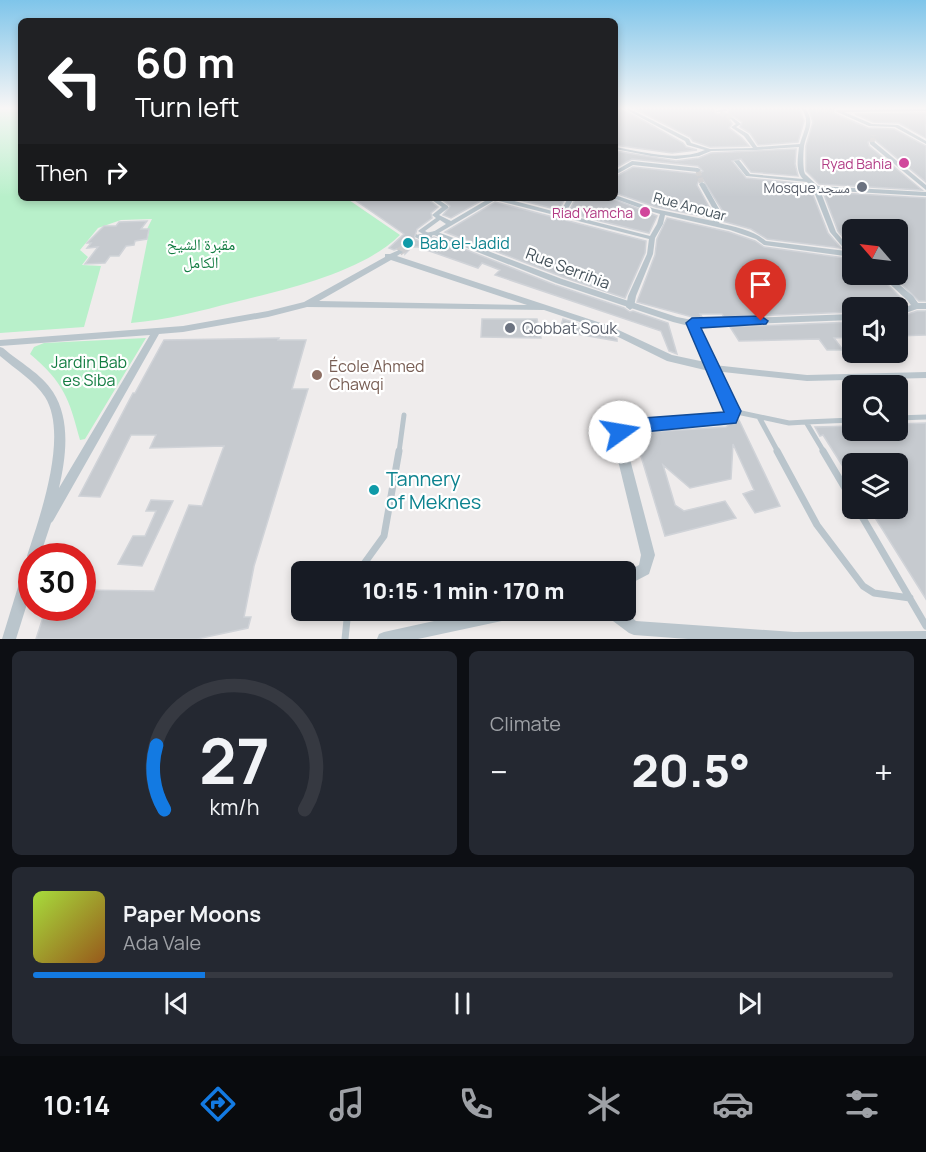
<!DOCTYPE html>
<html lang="en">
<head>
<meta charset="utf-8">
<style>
  :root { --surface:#171b24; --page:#242831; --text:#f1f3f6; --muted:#9ea1a6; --line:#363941; --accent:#137ae2 }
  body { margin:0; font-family:Manrope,"Noto Naskh Arabic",sans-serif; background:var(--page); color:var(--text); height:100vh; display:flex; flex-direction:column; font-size:22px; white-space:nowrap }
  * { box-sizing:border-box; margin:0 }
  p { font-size:20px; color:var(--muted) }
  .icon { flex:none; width:33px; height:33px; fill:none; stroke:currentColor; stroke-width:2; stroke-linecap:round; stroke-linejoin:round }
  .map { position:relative; height:639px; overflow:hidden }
  .panel { display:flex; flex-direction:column; gap:12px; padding:12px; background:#0d0f14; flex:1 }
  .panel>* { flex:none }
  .banner { position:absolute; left:18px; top:18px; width:600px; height:183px; border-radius:9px; box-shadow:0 3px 9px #0003; background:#202124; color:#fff; overflow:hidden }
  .needle { width:39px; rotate:298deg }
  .controls { position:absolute; left:842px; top:219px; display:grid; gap:12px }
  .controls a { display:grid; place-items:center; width:66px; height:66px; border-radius:9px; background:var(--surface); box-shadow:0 3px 9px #0003; font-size:30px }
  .speed { position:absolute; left:18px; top:543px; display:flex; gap:12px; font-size:30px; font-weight:700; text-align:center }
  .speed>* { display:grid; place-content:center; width:78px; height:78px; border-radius:50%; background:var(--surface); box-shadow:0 3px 9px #0003; line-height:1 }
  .speed .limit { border:9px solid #d22; background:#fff; color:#111 }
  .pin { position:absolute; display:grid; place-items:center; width:51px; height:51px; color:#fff; margin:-62px -26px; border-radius:50% 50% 50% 0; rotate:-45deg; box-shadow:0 0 6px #0007 }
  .pin .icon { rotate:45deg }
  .me { position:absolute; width:66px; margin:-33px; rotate:77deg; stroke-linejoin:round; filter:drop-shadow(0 0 4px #0008) }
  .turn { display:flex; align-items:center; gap:21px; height:126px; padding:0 18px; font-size:27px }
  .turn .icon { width:78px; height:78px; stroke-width:2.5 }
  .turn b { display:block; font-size:42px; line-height:51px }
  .then { display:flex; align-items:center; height:57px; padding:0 18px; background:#0003; gap:12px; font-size:22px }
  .big { font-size:45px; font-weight:800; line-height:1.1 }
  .panel .card { flex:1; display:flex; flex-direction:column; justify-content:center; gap:9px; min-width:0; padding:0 21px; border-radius:9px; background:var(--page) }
  .panel .dial { align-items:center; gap:0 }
  .dial svg { height:156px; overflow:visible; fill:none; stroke:var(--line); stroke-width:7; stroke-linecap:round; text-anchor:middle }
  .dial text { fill:var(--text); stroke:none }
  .song { display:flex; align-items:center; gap:18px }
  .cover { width:72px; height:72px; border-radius:9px; background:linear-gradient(135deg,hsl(80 70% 55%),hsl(30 70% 35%)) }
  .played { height:6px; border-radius:3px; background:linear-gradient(90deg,var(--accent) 20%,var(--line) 20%) }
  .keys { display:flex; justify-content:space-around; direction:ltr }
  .heat { display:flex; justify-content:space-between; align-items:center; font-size:33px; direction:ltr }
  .panel .tiles { flex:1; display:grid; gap:12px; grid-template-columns:1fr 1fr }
  .card:last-child { grid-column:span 2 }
  .trip { position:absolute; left:291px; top:561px; width:345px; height:60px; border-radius:9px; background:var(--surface); box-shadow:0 3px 9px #0003; font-weight:800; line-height:60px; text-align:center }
  .dock { display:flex; height:96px; justify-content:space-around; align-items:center; background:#090b0e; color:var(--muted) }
  .dock .icon { width:42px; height:42px }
  .dock .active { color:var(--accent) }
  .dock b { font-size:27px; color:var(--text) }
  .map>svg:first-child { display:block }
</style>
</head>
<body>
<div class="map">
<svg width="926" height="639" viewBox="0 0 926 639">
  <rect width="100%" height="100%" fill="#efecec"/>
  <!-- green -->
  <path fill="#b8f0ca" d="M0 108H21V198H346L400 235C361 273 287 289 235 302 200 311 167 320 131 323L149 232 145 233 152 219 121 220 98 228 80 250 88 257 82 265 101 266 84 327 0 333Z
    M146 338 85 439 80 440C69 398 64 383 30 354L34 347 44 343Z"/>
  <!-- building -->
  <path fill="#c6cacf" stroke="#d0d3d8" stroke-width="1.5" d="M615 108H621L683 143 686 147 697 150 672 153 615 145Z
    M633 108H719L713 110 717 114 729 113 728 108H799L804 121 798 142 758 145 750 133 740 127 742 122 731 115 728 118 732 124 729 128 742 138 749 146 710 147 693 141 690 137Z
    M808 108H836L833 110 834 113 868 128 894 129 926 146V182L875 140 868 142 869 146 922 190 819 184 806 171V146L813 122Z
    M926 113V138L899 123 873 122 855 114Z
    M796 149 795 164 798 176 751 172 741 159 732 161 746 178 806 184 811 190 828 233 841 248 767 239 751 229 722 221 724 213 703 180 698 182 697 185 713 214 712 218 656 207 615 193V177L633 167 698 174 703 171 698 166 632 159 615 168V151L676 161 699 158 711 153Z
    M823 192 926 198V301H919L891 274H897V230H849L852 234V248L838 231Z
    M352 198H427L438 207 431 213 432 218 417 229 414 239 420 241 434 237 555 285 624 308 630 312 633 311 668 323 677 354 669 351 661 331 495 275 500 270 482 263 478 268 418 247H412L405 254V251L400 248 394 250 389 248 404 234Z
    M440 198H486L451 218 443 215 450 206Z
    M512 198H565L559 210Z
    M576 198 592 200 593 198H611L657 216 649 233 568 213Z
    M495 202 646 241 645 253 625 298 563 277 445 232Z
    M667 218 729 232 755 241 764 247 852 259V274H877L907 304 897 308H852V312L724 317 722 314H700L702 317 696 318 637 302 655 255 657 239Z
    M147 221 141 229H149L147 239 135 241 134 245 126 246 119 256H110L105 263 85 264 98 247 87 248 91 243H87L104 226H116L119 222Z
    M917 311H926V335L897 336V318Z
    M482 319H537L541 338 481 337Z
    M563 319 603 332 617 339V341L559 331Z
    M852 322V337L834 338 843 350H827L819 339 739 341 730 327Z
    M279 338 278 340H306L292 389H308L254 566 244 617H251L248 628 197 639H36L46 608H82V590L154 591 189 505 202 506 224 446 150 448 156 435H131L100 497 79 496 133 393H135L164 340Z
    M736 419 739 420 780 506 755 513 743 494 754 490 733 444 731 479 690 488 663 465 675 505 684 511 725 501 736 518 665 536 634 433 726 427Z
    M926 423V599L869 508H897V464H852V481L823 435 820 436 815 427 852 426V430H897V424Z
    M151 500 173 501 142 566 118 564 133 536H145L156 511H146Z"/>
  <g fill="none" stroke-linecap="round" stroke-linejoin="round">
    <!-- pedestrian-tunnel -->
    <path stroke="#cdcdcf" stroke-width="5" stroke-dasharray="5 2" stroke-linecap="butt" d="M710 108 715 110
      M815 110 835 111
      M720 113 732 118
      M872 143 873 135
      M698 171 702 184"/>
    <!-- minor-tunnel -->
    <path stroke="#cdcdcf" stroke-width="8" stroke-dasharray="8 4" stroke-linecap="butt" d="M399 252 419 237"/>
    <!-- service-far1 -->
    <path stroke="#bac5cc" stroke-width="5" d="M732 411 789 423 806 422 824 452
      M759 417 778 452
      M897 418 926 417
      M806 422 852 420
      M399 452 404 415"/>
    <!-- service -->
    <path stroke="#bac5cc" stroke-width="7" d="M777 451 817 525 863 586 874 593 910 598
      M823 451 852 500
      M857 508 926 626
      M358 572 384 536 399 451
      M345 639 348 610"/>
    <!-- pedestrian -->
    <path fill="#bac5cc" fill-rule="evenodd" d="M623 108H628L689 139 691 143 710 149 753 148 744 136 731 127 736 124 730 118 732 117 741 124 736 127 748 134 757 147 800 144C804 130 811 121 801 108H805C816 122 807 131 804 146 803 155 803 163 804 171L805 174 818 186 926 192V196L820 190 836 232 852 251V257L764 245 756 239 730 230 665 215 663 224 655 238 653 254 636 296 634 307 630 310 626 307 628 296 647 254 649 239 495 200 437 234H433V232L446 224 440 220 425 231 432 235V237H428L418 231 436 218 432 215 442 207 429 198H436L448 206V208L439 215 451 221 490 198H503L560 213 568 198H574L565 214 650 236 657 224 660 214 640 208 613 198H615V195L655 209 713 221 716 214 699 184 702 182 705 184 722 214 719 223C735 227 753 230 766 241L846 251 830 232 813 189 807 182 746 176 734 161 739 160 750 174 803 179C795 171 798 157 799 147L756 150 711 151 699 156 676 159 651 156 615 149V147C644 152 677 162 705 150L687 145 685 141Z
      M725 109 727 110V111L717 112 715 111Z
      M926 109V111L844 112 872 124 898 125 926 141V144L895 127 869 126 835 111 837 110Z
      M870 142H874L926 185V190L870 144Z
      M632 161 698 168 701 170 698 172 633 165 615 175V171Z
      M879 274H887L913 296 918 303H926V309H917L897 316V310L911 305 907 300Z
      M714 365 807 375 926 372V378L807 381 714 371 711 370 710 368 711 366Z"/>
    <!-- minor -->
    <path fill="#bac5cc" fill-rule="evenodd" d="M435 231 562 279 677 317 692 320 852 314V320L698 326 719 368 735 405 737 415 730 423 726 425 632 431 625 435V440L655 555 649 574 626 586V572L639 565 641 555 613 440 616 429 630 421 724 416 726 413 725 405 709 371 667 361 604 330 544 310 307 307 268 317 183 332 159 334 53 521 51 523 40 556H32V588L16 639H2L25 564 29 559 27 556C40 516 69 435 45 397 35 381 15 369 0 356V347L3 348C19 362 42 374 53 392 71 420 66 457 59 488L150 335 0 346V340L183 326 268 311 304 302 385 257V254H390L399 250 403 252 397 256 610 326 672 355 705 362 689 326 673 322 556 283 434 235 419 239 415 237 416 235ZM391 260 527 305 319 301Z
      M484 610H527L525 615 520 617 418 639H377L379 634 384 632Z
      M603 610H622L636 621 794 632 926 631V639H688L634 635 629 633 605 615Z"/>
  </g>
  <!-- sky -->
  <linearGradient id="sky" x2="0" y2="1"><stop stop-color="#7fc5ea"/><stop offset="0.55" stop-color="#f8f6f6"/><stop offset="1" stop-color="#f8f6f6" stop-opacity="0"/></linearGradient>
  <rect width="926" height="197" fill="url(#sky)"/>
  <!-- route -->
  <path fill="#1a73e8" stroke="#114b97" stroke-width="1.5" d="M761 316 768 321 766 324 701 328 738 405 741 411 736 423 633 433 620 439 614 437 612 432 614 427 630 419 724 412 686 323 692 318Z"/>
  <!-- markers -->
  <g fill="#d1479c" stroke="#fff" stroke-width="2">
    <circle cx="904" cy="163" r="6"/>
    <circle cx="645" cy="212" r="6"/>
  </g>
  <g fill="#6b7280" stroke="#fff" stroke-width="2">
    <circle cx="862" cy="187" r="6"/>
    <circle cx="510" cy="328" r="6"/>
  </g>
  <g fill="#0f9aa8" stroke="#fff" stroke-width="2">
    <circle cx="408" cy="243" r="6"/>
    <circle cx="374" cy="490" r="6"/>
  </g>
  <circle fill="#8d6e63" stroke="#fff" stroke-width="2" cx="317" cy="375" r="6"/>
  <g text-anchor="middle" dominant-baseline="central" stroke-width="4.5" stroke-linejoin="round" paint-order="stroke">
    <!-- far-hotel labels -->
    <g font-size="14" fill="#b23c85" stroke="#fff" text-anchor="end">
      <text x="892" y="163">Ryad Bahia</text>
      <text x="633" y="212">Riad Yamcha</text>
    </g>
    <!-- far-worship labels -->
    <g font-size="14" fill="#5b616d" stroke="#fff" text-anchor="end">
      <text x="850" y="187">Mosque مسجد</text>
    </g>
    <!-- far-street labels -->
    <g font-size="14" fill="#44515a" stroke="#fff">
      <text transform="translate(690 206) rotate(15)">Rue Anouar</text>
    </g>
    <!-- culture labels -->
    <g font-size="16" fill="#0d838f" stroke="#fff" text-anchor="start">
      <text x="420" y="243">Bab el-Jadid</text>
    </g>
    <!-- park labels -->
    <g font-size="16" fill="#137d42" stroke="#fff">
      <text x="201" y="244">مقبرة الشيخ<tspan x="201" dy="18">الكامل</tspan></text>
      <text x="89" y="362">Jardin Bab<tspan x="89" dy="18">es Siba</tspan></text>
    </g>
    <!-- street labels -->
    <g font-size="16" fill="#44515a" stroke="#fff">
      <text transform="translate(568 268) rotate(21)">Rue Serrihia</text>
    </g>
    <!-- worship labels -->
    <g font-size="16" fill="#5b616d" stroke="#fff" text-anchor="start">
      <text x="522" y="328">Qobbat Souk</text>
    </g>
    <!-- education labels -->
    <g font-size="16" fill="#785e54" stroke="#fff" text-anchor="start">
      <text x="329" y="366">École Ahmed<tspan x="329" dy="18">Chawqi</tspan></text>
    </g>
    <!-- near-culture labels -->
    <g font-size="20" fill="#0d838f" stroke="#fff" text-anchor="start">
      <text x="386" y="478">Tannery<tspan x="386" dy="23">of Meknes</tspan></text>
    </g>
  </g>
</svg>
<div class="controls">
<a><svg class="needle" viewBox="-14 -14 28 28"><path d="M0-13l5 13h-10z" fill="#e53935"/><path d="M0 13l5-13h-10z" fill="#9ea1a6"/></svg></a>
<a><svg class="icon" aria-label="sound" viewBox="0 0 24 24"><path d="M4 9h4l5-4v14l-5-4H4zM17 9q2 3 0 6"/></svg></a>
<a><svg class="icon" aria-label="search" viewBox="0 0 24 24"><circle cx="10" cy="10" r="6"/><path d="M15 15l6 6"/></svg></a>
<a><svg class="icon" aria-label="layers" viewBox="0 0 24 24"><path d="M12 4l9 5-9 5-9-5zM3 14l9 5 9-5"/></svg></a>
</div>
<div class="speed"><div class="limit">30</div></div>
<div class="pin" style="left:761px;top:321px;background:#d93025"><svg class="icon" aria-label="arrive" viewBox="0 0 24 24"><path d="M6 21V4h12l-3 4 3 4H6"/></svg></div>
<svg class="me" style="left:620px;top:432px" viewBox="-20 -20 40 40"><circle r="19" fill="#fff"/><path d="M0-13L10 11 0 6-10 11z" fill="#1a73e8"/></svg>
<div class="trip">10:15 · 1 min · 170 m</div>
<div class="banner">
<div class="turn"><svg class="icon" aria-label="left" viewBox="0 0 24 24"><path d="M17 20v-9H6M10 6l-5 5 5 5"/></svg><div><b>60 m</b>Turn left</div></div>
<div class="then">Then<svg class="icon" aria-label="right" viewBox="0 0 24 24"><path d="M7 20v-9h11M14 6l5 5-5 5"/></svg></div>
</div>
</div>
<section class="panel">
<div class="tiles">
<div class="card dial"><svg viewBox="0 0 100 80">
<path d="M14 69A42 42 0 1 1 86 69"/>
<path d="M14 69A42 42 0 0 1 10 36" stroke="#137ae2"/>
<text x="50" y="56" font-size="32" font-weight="700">27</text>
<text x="50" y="72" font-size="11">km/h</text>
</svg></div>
<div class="card"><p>Climate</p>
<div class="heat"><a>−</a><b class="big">20.5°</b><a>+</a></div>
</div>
<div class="card">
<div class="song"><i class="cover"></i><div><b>Paper Moons</b><p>Ada Vale</p></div></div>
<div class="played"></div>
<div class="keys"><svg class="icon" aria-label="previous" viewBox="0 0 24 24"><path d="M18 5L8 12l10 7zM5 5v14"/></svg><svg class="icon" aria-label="pause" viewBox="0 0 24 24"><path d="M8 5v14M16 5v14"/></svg><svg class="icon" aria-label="next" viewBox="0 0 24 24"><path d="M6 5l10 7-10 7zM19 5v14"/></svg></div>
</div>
</div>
</section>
<nav class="dock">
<b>10:14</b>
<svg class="icon active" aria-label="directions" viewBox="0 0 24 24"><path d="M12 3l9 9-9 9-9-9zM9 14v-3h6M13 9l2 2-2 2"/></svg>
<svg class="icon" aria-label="music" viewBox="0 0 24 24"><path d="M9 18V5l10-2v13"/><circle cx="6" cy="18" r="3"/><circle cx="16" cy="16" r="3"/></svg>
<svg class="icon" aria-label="phone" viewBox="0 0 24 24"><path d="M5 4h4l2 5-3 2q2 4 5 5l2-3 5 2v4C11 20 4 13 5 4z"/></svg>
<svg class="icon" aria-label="climate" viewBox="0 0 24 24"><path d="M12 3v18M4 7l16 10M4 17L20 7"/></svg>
<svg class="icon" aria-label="car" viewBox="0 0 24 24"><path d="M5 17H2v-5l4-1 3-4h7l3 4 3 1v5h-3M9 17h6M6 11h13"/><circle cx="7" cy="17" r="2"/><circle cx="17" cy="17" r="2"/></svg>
<svg class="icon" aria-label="filters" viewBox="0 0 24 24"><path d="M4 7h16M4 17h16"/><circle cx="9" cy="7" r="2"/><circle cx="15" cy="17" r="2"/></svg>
</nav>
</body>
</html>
